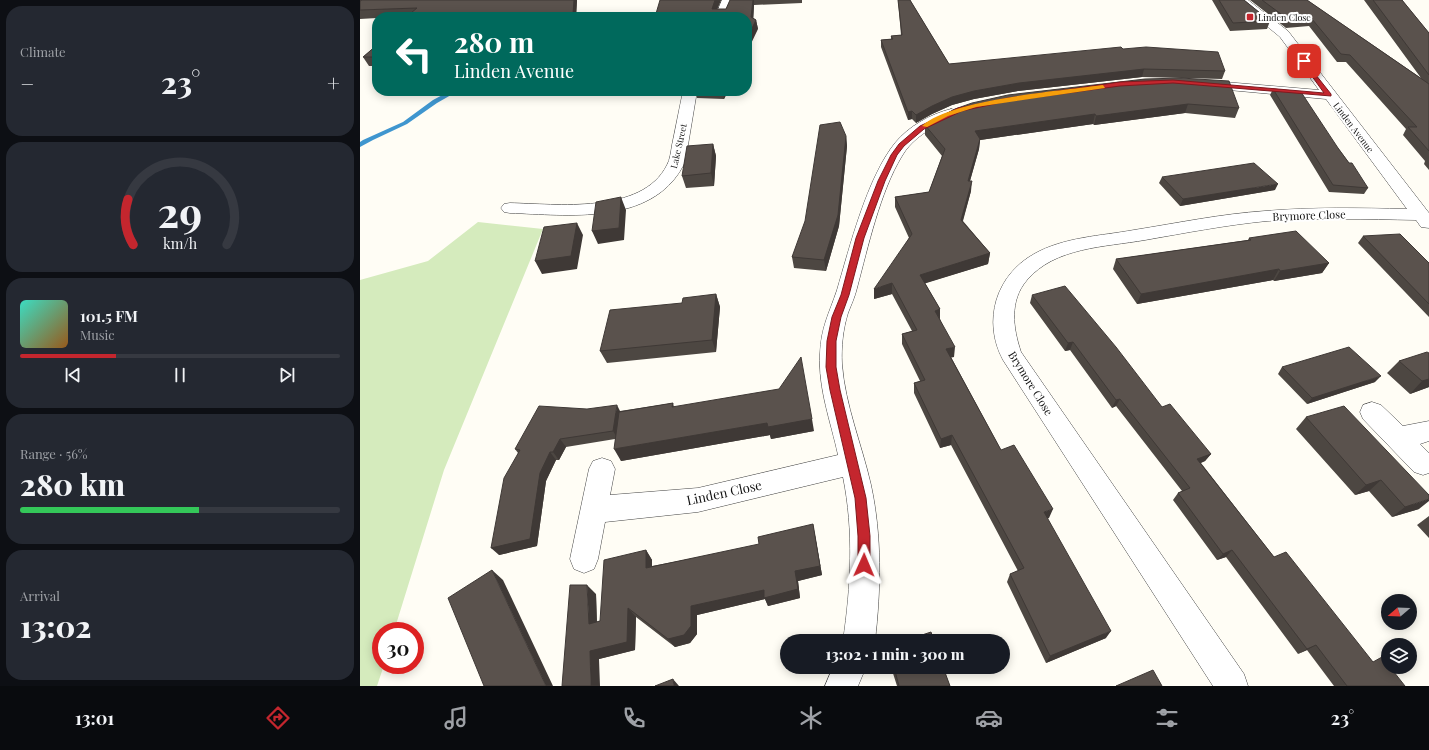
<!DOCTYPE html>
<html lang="en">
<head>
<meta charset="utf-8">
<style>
  :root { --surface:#171b24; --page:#242831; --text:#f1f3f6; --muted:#9ea1a6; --line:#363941; --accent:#c4262e }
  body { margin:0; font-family:"Playfair Display",serif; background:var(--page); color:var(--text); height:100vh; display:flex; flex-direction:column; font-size:15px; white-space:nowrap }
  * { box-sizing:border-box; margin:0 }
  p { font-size:13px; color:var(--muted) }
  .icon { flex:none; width:22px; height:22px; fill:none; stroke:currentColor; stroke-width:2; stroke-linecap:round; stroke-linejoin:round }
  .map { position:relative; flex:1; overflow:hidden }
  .side { display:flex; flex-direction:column; gap:6px; padding:6px; background:#0d0f14; width:360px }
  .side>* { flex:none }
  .guide { position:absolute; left:12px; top:12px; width:380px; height:84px; border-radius:16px; box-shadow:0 2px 10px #0003; background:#00695c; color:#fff; overflow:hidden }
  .needle { width:26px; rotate:251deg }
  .controls { position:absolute; left:1021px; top:594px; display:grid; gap:8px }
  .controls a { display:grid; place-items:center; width:36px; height:36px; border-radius:50%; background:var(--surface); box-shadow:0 2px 10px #0003; font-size:20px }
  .speed { position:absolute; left:12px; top:622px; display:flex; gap:8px; font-size:20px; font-weight:700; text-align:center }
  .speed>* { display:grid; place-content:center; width:52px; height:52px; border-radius:50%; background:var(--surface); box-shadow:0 2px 10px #0003; line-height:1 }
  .speed .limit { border:6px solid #d22; background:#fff; color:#111 }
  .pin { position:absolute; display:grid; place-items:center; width:34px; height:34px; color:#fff; margin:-17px; border-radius:8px; box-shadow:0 2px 6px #0006 }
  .me { position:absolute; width:44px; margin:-22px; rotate:1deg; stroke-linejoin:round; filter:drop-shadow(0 0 3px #0008) }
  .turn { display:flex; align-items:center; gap:14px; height:84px; padding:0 16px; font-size:18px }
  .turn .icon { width:52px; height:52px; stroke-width:2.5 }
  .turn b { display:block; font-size:28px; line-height:34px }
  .big { font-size:30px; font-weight:800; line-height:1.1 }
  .side .tile { flex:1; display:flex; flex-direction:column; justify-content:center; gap:6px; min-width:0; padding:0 14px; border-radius:16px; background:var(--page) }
  .side .dial { align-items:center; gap:0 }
  .dial svg { height:104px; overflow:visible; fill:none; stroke:var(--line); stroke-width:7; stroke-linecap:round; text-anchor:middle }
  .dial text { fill:var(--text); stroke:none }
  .song { display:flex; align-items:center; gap:12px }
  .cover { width:48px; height:48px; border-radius:6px; background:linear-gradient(135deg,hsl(170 70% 55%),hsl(30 70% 35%)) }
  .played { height:4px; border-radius:2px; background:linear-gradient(90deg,var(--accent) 30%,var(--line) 30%) }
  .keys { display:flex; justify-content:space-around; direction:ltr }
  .heat { display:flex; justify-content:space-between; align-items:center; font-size:22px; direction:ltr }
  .charge { height:6px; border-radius:3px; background:linear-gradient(90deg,#34c759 56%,var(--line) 0) }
  .trip { position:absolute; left:420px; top:634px; width:230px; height:40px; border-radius:20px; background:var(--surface); box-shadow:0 2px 10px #0003; font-weight:800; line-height:40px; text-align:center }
  .tabs { display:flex; height:64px; justify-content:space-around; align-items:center; background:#090b0e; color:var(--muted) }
  .tabs .icon { width:28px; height:28px }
  .tabs .active { color:var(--accent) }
  .tabs b { font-size:18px; color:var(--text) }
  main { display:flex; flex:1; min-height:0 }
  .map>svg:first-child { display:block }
</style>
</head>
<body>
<main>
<section class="side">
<div class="tile"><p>Climate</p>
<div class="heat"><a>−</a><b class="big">23°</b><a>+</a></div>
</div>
<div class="tile dial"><svg viewBox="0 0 100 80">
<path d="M14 69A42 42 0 1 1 86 69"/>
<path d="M14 69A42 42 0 0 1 10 34" stroke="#c4262e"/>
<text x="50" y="56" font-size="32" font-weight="700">29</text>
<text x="50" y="72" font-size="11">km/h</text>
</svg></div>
<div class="tile">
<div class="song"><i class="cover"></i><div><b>101.5 FM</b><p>Music</p></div></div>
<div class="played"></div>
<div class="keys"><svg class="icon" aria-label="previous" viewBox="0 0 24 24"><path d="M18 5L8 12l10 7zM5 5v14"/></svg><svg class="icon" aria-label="pause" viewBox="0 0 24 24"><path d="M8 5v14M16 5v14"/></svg><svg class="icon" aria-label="next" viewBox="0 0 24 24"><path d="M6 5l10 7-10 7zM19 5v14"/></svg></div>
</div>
<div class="tile"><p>Range · 56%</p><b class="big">280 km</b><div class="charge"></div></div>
<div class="tile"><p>Arrival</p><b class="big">13:02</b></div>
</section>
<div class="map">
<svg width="1069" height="686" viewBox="0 0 1069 686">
  <rect width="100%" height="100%" fill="#fffdf5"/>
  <!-- green -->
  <path fill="#d5ebbd" d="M118 222 183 229 84 470 34 631H21V665H24L17 686H0V280L68 261Z"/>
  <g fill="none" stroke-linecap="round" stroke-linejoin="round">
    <!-- stream -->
    <path fill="#3f96cf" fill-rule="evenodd" d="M90 91H98L77 103 47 124 13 140 0 147V142L3 140 43 122 73 100Z"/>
    <defs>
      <path id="street" d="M362 0H374L367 17H355Z
        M875 0H888L928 31 1069 213V228L1061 227 1056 220C1006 219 957 218 907 221 866 225 825 233 785 240 745 247 695 247 667 280 649 301 653 328 661 352L884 674 888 686H853L643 360C622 321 636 275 674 254 704 237 741 236 774 230 818 223 861 214 905 211 953 207 1000 208 1047 209L966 99 836 87 834 84 836 81 841 80 959 90 920 37Z
        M323 91H337C334 109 331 127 328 145 326 152 326 161 323 166 291 226 207 215 150 213L144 212 141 208 144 204 150 203C196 204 282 215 307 165 310 160 311 151 312 145 316 127 319 109 323 91Z
        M591 109 596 110 598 113C594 119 584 121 578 125 564 132 550 142 542 156 520 192 508 247 497 288 495 297 491 305 488 313 483 329 481 347 482 364 485 405 502 445 511 485 522 536 521 589 515 641H483C491 586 494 531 483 477L338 512 245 522 238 559 234 569 224 573 214 569 210 559 229 469 233 461 242 458 251 461 255 469 250 495 338 488 478 455C471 422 458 389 460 354 461 327 469 314 477 290 490 246 507 178 535 143 548 127 570 114 591 109Z
        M1012 402 1021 405 1043 426 1069 421V441L1060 444 1069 453V473L1063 475 1054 472 1003 419 1000 412 1003 405Z
        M473 667H506L498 686H465Z"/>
    </defs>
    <!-- street casing -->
    <use href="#street" stroke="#444" stroke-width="1"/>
    <!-- street -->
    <use href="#street" fill="#fff" fill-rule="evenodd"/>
  </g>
  <!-- wall -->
  <path fill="#4d4742" d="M0 0H217L216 17H46L47 16 17 17V18L0 19Z
    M300 0H361L357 9H366L370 0H442V3L394 5 393 18 396 20 398 29Z
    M538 0H550L589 64 763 49 865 71 862 79 782 77 658 91 614 99 592 105 572 114 556 123 552 119 548 120 521 47V40L531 39V36L541 35Z
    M852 0H884L910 21 907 29 870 31Z
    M890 0H947L1061 78 1004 0H1042L1069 33V170L1064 164 1065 161 1043 135 1046 129 986 62H977L949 26 926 28Z
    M17 45V66H9L3 57Z
    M785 79 879 108 875 118 825 113 734 125 733 124 620 140 619 149 610 181 611 191 603 221 630 253 628 264 565 283 580 309V319L594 357H591L641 450 689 518H687L746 638 686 663 647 582 650 574 658 571 591 445 580 448 554 393V383L560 381 542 344V334L552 331 532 294 514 299 549 238 535 207V197L569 192 582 156 565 135V125Z
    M913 89 978 148 1008 188 1004 194 969 192 910 95Z
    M336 91H368L364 99 337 98Z
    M486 136 487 146 479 226 466 271 434 268 432 257Z
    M353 144 356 156 354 186 326 188 322 176Z
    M802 177 915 190 820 206 799 183Z
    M1003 236 1069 263V317L998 243Z
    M889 238 969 263 962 273 914 281 913 280 777 304 753 269 756 259 888 240Z
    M356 294 360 307 356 352 247 363 240 351 322 303Z
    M672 295 802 407 851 454 845 461 841 463 914 557 1013 662 1045 686H974L947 650 938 654 866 557 857 560 813 500 818 493 822 491 756 406 752 408 710 350 705 351 670 303Z
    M1069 353V387L1050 394 1027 373 1039 361Z
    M922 367 1015 382 947 404 918 374Z
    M313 403 314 407 454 431 411 439 410 435 261 461 255 439 206 447 199 460H196L186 481 177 546 139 555 158 453 155 449 260 411Z
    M946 417 1059 509 1032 517 1009 491 995 495 936 429Z
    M1069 516V538L1057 525Z
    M455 535 462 575 438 581 440 598 408 606 405 599 337 615V634L330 643 315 647 276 617 275 650 239 659 202 686 236 594 237 622 240 621 286 550 292 560V566Z
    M531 667H583L590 686H537Z"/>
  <!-- shaded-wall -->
  <path fill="#3f3936" d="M214 0H217L216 17H207Z
    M355 0H361L354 17 352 9Z
    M393 0H394V5L393 27 391 17Z
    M396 20 398 29 387 52V39Z
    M784 69 782 77 658 91 614 99 592 105 572 114 556 123V115L572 106 592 97 614 91 659 83Z
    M363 91H368L364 99Z
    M828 104 825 113 734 125 736 116Z
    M552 111V119L548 120V112Z
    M735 114 733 124 620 140 619 149 607 191 615 131Z
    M486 136 487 146 479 226 466 271 464 260Z
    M353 144 356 156 354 186 351 173Z
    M612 181 611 191 600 230 601 220Z
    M918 184 915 190 820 206 823 199Z
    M261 197 266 210 264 240 238 244 232 231Z
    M217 223 223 235 217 269 182 274 175 261Z
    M630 253 628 264 560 285V275Z
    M969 263 962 273 914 281 920 271Z
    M919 269 913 280 777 304 781 294Z
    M532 283V294L514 299V289Z
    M356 294 360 307 356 352 352 340Z
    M580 309V319L575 311Z
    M713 342 710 350 705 351 708 343Z
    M595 347 594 357 585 359 586 349Z
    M1021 376 1015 382 947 404 952 398Z
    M1069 379V387L1050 394 1062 381Z
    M760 399 756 406 752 408 756 400Z
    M257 405 261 413 258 439 253 431Z
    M452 419 454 431 411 439 410 435 261 461 254 449 407 423Z
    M592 435 591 445 580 448 581 439Z
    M200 439 206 447 199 460 193 452Z
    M190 452 196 460 186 481 177 546 139 555 131 548 180 473Z
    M851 454 845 461 832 466 837 459Z
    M1021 480 1009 491 995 495 1006 485Z
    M1069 499V501L1059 509 1032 517 1045 507Z
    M693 509 689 518 681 521 684 512Z
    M453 524 462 575 438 581 440 598 408 606 405 599 337 615V634L330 643 315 647 308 639 331 606 404 590 435 571Z
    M286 550 292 560V577L286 568Z
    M872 550 866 557 857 560 863 554Z
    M132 570 143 580 193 686H186Z
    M227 585 236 594 237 632 229 624Z
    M268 608 276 617 275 650 239 659 240 686H231L230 651Z
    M751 631 746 638 686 663 690 656Z
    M956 645 947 650 938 654 947 649Z
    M313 679 319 686H314Z"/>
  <!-- building -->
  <path fill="#5a524d" stroke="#3f3936" d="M2 0H214L213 14 207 17H46L57 8 0 10V1Z
    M300 0H355L352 9H366L370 0H393L391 17 396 20 387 39V17H295Z
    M538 0H550L589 64 761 47 763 49 786 47 858 52 865 71 784 69 659 83 614 91 592 97 572 106 556 115 552 111 548 112 521 40 533 39 531 36 542 35Z
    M859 0H884L910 21 873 23Z
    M902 0H947L1069 84V151L1048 127H1057L990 55 981 54 952 19 929 20Z
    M1013 0H1042L1069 33V75Z
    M17 45V57H3Z
    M821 78 869 81 879 108 828 104 736 116 735 114 615 131 620 139 608 181H612L601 220 630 253 560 275 580 309 575 311 595 347 586 349 641 450 654 445 693 509 684 512 751 631 690 656 650 574 664 568 592 435 581 439 554 383 565 380 542 334 557 330 532 283 514 289 552 234 535 197 569 192 585 149 565 125 595 109 612 103 648 95 785 79Z
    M913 89 941 92 978 148 989 163H992L1008 188 973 185Z
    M480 122 486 136 478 215 464 260 432 257 445 221 460 125Z
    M353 144 351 173 322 176 327 146Z
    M894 163 918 184 823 199 802 177Z
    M261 197 259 228 232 231 236 202Z
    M217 223 211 256 175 261 184 227Z
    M936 231 969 263 920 271 919 269 781 294 756 259 891 240 889 238Z
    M1040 234 1069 263V304L1003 236Z
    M705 286 756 347 802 407 810 404 851 454 837 459 914 557 926 552 1013 662 1022 657 1028 665V667H1030L1045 686H987L956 645 947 649 872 550 863 554 818 493 830 488 760 399 756 400 713 342 708 343 672 295Z
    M356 294 352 340 240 351 250 310 322 303 323 298Z
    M989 347 1021 376 952 398 922 367Z
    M1067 352 1069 353V379L1062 381 1039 361Z
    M441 357 452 419 408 427 407 423 254 449 259 412 313 403 312 407 419 389Z
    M257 405 253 431 200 439 193 452H190L180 473 170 539 131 548 144 478 160 450 155 449 179 406 227 409Z
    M984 406 1069 495V499L1045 507 1021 480 1006 485 946 417Z
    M453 524 460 566 435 571 438 589 404 598V590L331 606V626L324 635 308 639 268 608 267 642 230 651 231 686H202L210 585H227L229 624 240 621 244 560 286 550V568L399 544 398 537Z
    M132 570 186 686H124L88 598Z
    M571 632 574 641H544Z
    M534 667H583L590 686H539Z
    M793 670 802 686H756Z
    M313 679 314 686H295Z"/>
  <!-- route -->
  <path fill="#c4262e" stroke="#7f191e" d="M944 60 971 94V96L813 83 760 86 648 101 602 111 564 129 544 146 537 155 525 181 504 238 489 295 481 317 476 341V367L480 390 506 498 510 536V565L508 569 504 571 499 569 498 565V536L495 498 470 390 466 367 467 341 472 317 481 295 496 238 518 181 531 155 539 144 560 126 598 108 648 98 760 82 813 80 964 93 941 61Z"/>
  <!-- slow -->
  <path fill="#f59e0b" d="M743 85 745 88 616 107 588 116 567 127 562 126C591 99 701 91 743 85Z"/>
  <!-- markers -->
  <rect fill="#c4262e" stroke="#fff" stroke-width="1.5" x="886" y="13" width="8" height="8" rx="2"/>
  <g text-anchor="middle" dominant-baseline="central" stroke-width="4" stroke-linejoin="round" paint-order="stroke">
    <!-- far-poi labels -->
    <g font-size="9" fill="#111" stroke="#fff" text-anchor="start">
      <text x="898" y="17">Linden Close</text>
    </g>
    <!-- far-street labels -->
    <g font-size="9" fill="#111" stroke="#fff">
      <text transform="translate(994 127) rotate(53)">Linden Avenue</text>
      <text transform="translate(318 146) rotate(-77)">Lake Street</text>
    </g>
    <!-- street labels -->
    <g font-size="11" fill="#111" stroke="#fff">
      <text transform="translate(949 215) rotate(-2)">Brymore Close</text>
      <text transform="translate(671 383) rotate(58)">Brymore Close</text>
    </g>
    <!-- near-street labels -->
    <g font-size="13" fill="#111" stroke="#fff">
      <text transform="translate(364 492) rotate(-12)">Linden Close</text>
    </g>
  </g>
</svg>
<div class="controls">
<a><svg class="needle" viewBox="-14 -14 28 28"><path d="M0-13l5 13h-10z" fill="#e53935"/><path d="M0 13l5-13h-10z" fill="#9ea1a6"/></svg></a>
<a><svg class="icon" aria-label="layers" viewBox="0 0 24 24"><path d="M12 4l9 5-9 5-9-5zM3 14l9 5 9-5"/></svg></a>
</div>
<div class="speed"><div class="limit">30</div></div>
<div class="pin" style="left:944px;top:61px;background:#d93025"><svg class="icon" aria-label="arrive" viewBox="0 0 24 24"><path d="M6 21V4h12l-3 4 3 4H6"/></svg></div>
<svg class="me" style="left:504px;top:565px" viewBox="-20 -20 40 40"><path d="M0-17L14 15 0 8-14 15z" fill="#c4262e" stroke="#fff" stroke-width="4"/></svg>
<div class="trip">13:02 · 1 min · 300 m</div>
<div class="guide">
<div class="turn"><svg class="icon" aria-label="left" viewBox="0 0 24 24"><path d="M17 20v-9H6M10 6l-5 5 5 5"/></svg><div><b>280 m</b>Linden Avenue</div></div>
</div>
</div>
</main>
<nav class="tabs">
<b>13:01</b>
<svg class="icon active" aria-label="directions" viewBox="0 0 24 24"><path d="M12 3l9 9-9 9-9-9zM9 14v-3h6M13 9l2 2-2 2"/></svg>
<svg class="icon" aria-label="music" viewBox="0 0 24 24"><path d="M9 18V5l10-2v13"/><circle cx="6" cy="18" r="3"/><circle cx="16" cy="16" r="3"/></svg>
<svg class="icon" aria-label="phone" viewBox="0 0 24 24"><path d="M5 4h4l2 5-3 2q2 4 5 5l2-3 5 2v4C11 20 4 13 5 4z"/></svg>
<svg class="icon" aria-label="climate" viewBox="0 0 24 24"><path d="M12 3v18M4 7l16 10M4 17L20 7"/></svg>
<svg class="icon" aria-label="car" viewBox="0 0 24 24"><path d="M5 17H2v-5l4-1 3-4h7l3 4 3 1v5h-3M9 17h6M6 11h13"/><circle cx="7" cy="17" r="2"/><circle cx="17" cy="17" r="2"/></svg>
<svg class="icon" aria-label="filters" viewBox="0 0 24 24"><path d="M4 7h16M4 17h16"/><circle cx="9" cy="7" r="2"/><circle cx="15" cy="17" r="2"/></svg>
<b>23°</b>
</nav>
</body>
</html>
